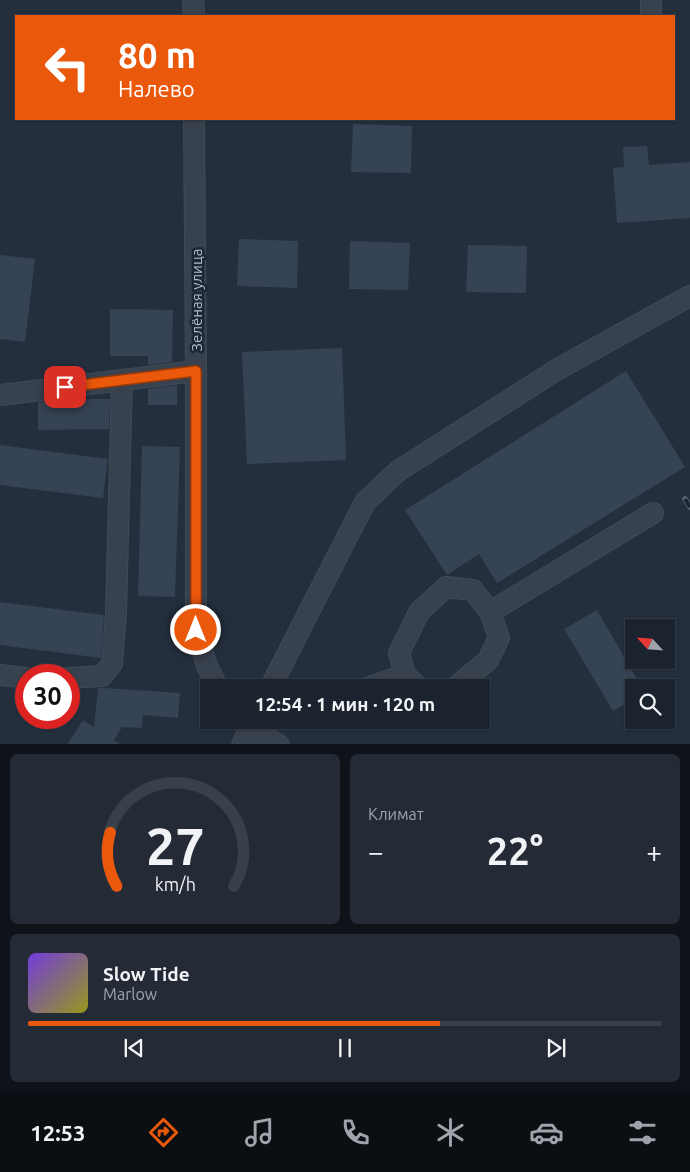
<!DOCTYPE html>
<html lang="ru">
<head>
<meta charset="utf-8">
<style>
  :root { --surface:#1b232e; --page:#242b36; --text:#f1f3f6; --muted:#a0a4aa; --line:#39404a; --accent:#ea580c }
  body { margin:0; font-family:Ubuntu,sans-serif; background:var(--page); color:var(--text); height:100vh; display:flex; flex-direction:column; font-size:19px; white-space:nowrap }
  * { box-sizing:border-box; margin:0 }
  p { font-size:16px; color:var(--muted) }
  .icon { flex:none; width:28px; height:28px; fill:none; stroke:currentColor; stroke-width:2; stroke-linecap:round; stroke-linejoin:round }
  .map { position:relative; height:744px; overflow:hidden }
  .sheet { display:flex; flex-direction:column; gap:10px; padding:10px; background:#0f1319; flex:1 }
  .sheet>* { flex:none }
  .guide { position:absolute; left:15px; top:15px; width:660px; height:105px; border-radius:0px; box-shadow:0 1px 4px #0004,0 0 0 1px var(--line); background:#ea580c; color:#fff; overflow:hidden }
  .needle { width:32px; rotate:296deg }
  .fabs { position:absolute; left:625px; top:619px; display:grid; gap:10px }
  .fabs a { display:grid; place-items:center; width:50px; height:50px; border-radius:0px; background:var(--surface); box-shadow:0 1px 4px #0004,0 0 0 1px var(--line); font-size:25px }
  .speed { position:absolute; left:15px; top:664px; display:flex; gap:10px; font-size:25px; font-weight:700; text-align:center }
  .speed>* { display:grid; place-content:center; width:65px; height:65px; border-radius:50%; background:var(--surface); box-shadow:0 1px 4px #0004,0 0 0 1px var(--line); line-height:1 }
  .speed .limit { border:8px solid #d22; background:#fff; color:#111 }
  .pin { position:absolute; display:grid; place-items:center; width:42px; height:42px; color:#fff; margin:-21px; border-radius:10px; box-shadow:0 2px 8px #0006 }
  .me { position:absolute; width:55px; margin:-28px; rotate:0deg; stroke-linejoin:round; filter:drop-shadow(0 0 4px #0008) }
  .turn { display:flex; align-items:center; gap:18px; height:105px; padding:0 20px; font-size:22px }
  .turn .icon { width:65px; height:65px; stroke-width:2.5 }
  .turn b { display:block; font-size:35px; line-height:42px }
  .big { font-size:38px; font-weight:700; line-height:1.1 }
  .sheet .card { flex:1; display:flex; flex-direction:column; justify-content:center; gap:8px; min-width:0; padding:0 18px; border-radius:8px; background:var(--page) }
  .sheet .dial { align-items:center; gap:0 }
  .dial svg { height:130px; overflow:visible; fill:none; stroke:var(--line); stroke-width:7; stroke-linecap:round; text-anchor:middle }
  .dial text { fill:var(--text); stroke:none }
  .song { display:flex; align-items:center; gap:15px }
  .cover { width:60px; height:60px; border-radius:8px; background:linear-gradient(135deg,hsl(260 70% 55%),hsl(60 70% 35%)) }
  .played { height:5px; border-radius:2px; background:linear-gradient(90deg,var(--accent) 65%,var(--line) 65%) }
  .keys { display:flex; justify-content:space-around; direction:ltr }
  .heat { display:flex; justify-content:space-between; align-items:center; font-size:28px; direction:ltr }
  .sheet .tiles { flex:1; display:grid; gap:10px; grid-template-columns:1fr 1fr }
  .card:last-child { grid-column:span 2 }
  .trip { position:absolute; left:200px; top:679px; width:290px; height:50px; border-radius:0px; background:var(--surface); box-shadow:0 1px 4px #0004,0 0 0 1px var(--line); font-weight:700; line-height:50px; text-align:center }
  .menu { display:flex; height:80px; justify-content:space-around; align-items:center; background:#0b0e12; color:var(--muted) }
  .menu .icon { width:35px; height:35px }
  .menu .selected { color:var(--accent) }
  .menu b { font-size:22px; color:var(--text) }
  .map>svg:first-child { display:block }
</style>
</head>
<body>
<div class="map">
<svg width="690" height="745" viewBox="0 0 690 745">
  <rect width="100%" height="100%" fill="#242f3e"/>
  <!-- building -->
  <path fill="#364354" d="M353 124 412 126 411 173 351 172Z
    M647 146 649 165 690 162V218L617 223 613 168 624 167 623 147Z
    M239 239 298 241 297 288 237 286Z
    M350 241 410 243 408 290 349 289Z
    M468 245 527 246 526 293 466 292Z
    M0 255 35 259 25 342 0 339Z
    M110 309 173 310 172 362 148 365V356H110Z
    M342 348 346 460 247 464 242 352Z
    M626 371 685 467 497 583 479 554 447 575 405 510Z
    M177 385V405H148V389Z
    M62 399H110L109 429 38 430V402Z
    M0 445 108 459 103 498 0 485Z
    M142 446 180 447 175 597 138 596Z
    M0 602 104 615 101 658 0 645Z
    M597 610 642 688H634V699L613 711 564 629Z
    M98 688H104L180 693 178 718 143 715 142 728 122 727 114 740 121 745H67L83 720 94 727Z"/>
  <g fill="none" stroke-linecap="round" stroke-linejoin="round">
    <defs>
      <path id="minor" d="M193 0 194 16
        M651 0V16
        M194 119 196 371V630L207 666 218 688
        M0 395 196 371
        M490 612 653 513
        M0 675 26 678
        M69 678 102 676 112 664 116 613 122 380
        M270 688 365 502 398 471 558 369 690 296
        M367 688 405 675
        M419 688 405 675 399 653 419 612 446 587 473 590 490 612 499 638 488 660 455 688
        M250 727 279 745
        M242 745 250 727 242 720"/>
    </defs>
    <!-- minor casing -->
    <use href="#minor" stroke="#414a57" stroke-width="22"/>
    <!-- minor -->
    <use href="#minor" stroke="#38414e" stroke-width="20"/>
    <defs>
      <path id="rail" d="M685 499 690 507"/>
    </defs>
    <!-- rail casing -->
    <use href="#rail" stroke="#5a6575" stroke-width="5.5"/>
    <!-- rail -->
    <use href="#rail" stroke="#1d2633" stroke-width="4" stroke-dasharray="11" stroke-linecap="butt"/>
  </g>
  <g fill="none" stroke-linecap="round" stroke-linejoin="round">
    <defs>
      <path id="route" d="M65 387 196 371V630"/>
    </defs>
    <!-- route casing -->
    <use href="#route" stroke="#983908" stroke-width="12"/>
    <!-- route -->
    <use href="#route" stroke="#ea580c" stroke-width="9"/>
  </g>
  <g text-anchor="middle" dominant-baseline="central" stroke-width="5" stroke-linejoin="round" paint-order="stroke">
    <!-- street labels -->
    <g font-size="15" fill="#b4bcc9" stroke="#1d2633">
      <text transform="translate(196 300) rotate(-90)">Зелёная улица</text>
    </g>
  </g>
</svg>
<div class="fabs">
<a><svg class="needle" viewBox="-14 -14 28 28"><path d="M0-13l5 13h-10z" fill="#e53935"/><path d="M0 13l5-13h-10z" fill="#a0a4aa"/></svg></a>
<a><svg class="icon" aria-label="search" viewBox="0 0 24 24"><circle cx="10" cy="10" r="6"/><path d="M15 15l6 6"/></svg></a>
</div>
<div class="speed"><div class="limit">30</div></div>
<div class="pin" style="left:65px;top:387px;background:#d93025"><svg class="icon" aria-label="arrive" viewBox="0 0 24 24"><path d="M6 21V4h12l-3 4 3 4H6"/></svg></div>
<svg class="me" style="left:196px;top:630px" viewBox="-20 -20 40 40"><circle r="17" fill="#ea580c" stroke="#fff" stroke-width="3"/><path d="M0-11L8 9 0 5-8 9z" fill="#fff"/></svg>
<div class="trip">12:54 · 1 мин · 120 m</div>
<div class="guide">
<div class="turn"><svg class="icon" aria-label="left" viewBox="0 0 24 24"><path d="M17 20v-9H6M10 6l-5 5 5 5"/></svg><div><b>80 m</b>Налево</div></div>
</div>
</div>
<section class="sheet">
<div class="tiles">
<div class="card dial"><svg viewBox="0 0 100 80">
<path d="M14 69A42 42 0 1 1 86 69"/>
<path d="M14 69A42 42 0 0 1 10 36" stroke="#ea580c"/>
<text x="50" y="56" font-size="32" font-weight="700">27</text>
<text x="50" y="72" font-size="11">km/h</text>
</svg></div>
<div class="card"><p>Климат</p>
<div class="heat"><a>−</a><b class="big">22°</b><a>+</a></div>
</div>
<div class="card">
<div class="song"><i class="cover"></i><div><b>Slow Tide</b><p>Marlow</p></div></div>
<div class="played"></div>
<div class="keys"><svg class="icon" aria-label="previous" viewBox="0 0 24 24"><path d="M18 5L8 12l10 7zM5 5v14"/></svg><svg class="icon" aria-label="pause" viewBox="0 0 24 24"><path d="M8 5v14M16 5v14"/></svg><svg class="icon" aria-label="next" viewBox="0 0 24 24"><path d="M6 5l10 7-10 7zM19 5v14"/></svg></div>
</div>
</div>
</section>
<nav class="menu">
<b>12:53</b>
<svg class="icon selected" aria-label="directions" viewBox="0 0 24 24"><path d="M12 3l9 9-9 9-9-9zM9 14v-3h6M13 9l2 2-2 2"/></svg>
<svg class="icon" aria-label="music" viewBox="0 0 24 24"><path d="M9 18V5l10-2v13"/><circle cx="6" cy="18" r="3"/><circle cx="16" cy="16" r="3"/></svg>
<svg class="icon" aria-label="phone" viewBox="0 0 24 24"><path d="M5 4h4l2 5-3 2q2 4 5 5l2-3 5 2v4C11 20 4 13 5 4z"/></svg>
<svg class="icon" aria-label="climate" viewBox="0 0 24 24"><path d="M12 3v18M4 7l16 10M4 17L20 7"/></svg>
<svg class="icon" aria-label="car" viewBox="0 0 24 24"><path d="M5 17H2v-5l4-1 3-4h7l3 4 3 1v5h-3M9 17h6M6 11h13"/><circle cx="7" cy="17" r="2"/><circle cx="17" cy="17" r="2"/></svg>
<svg class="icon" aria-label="filters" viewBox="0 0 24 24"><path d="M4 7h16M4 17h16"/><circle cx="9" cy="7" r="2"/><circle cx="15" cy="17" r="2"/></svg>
</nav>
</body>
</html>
